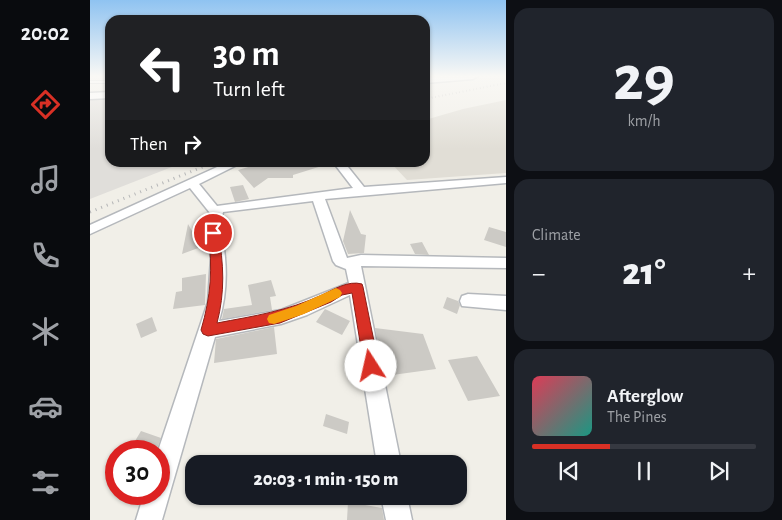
<!DOCTYPE html>
<html lang="en">
<head>
<meta charset="utf-8">
<style>
  :root { --surface:#171b24; --page:#20242c; --text:#f1f3f6; --muted:#9ea1a6; --line:#363941; --accent:#d93025 }
  body { margin:0; font-family:"Alegreya Sans",sans-serif; background:var(--page); color:var(--text); height:100vh; display:flex; flex-direction:column; font-size:19px; white-space:nowrap }
  * { box-sizing:border-box; margin:0 }
  p { font-size:16px; color:var(--muted) }
  .icon { flex:none; width:28px; height:28px; fill:none; stroke:currentColor; stroke-width:2; stroke-linecap:round; stroke-linejoin:round }
  .map { position:relative; flex:1; overflow:hidden }
  .sheet { display:flex; flex-direction:column; gap:8px; padding:8px; background:#0d0f14; width:276px }
  .sheet>* { flex:none }
  .top-card { position:absolute; left:15px; top:15px; width:325px; height:152px; border-radius:15px; box-shadow:0 1px 4px #0004; background:#202124; color:#fff; overflow:hidden }
  .speed { position:absolute; left:15px; top:440px; display:flex; gap:10px; font-size:25px; font-weight:700; text-align:center }
  .speed>* { display:grid; place-content:center; width:65px; height:65px; border-radius:50%; background:var(--surface); box-shadow:0 1px 4px #0004; line-height:1 }
  .speed .limit { border:8px solid #d22; background:#fff; color:#111 }
  .pin { position:absolute; display:grid; place-items:center; width:42px; height:42px; color:#fff; margin:-21px; border:2px solid #fff; border-radius:50%; box-shadow:0 1px 5px #0007 }
  .me { position:absolute; width:55px; margin:-28px; rotate:350deg; stroke-linejoin:round; filter:drop-shadow(0 0 4px #0008) }
  .turn { display:flex; align-items:center; gap:18px; height:105px; padding:0 25px; font-size:22px }
  .turn .icon { width:65px; height:65px; stroke-width:2.5 }
  .turn b { display:block; font-size:35px; line-height:42px }
  .then { display:flex; align-items:center; height:48px; padding:0 25px; background:#0003; gap:10px; font-size:19px }
  .big { font-size:38px; font-weight:800; line-height:1.1 }
  .sheet .tile { flex:1; display:flex; flex-direction:column; justify-content:center; gap:8px; min-width:0; padding:0 18px; border-radius:15px; background:var(--page) }
  .sheet .dial { align-items:center; gap:0 }
  .dial b { font-size:65px; line-height:1 }
  .song { display:flex; align-items:center; gap:15px }
  .cover { width:60px; height:60px; border-radius:8px; background:linear-gradient(135deg,hsl(350 70% 55%),hsl(170 70% 35%)) }
  .played { height:5px; border-radius:2px; background:linear-gradient(90deg,var(--accent) 35%,var(--line) 35%) }
  .keys { display:flex; justify-content:space-around; direction:ltr }
  .heat { display:flex; justify-content:space-between; align-items:center; font-size:28px; direction:ltr }
  .trip { position:absolute; left:95px; top:455px; width:282px; height:50px; border-radius:15px; background:var(--surface); box-shadow:0 1px 4px #0004; font-weight:800; line-height:50px; text-align:center }
  main { display:flex; flex:1; min-height:0 }
  .tab-bar { display:flex; flex-direction:column; width:90px; justify-content:space-around; align-items:center; background:#090b0e; color:var(--muted) }
  .tab-bar .icon { width:35px; height:35px }
  .tab-bar .current { color:var(--accent) }
  .tab-bar b { font-size:22px; color:var(--text) }
  .map>svg:first-child { display:block }
</style>
</head>
<body>
<main>
<nav class="tab-bar">
<b>20:02</b>
<svg class="icon current" aria-label="directions" viewBox="0 0 24 24"><path d="M12 3l9 9-9 9-9-9zM9 14v-3h6M13 9l2 2-2 2"/></svg>
<svg class="icon" aria-label="music" viewBox="0 0 24 24"><path d="M9 18V5l10-2v13"/><circle cx="6" cy="18" r="3"/><circle cx="16" cy="16" r="3"/></svg>
<svg class="icon" aria-label="phone" viewBox="0 0 24 24"><path d="M5 4h4l2 5-3 2q2 4 5 5l2-3 5 2v4C11 20 4 13 5 4z"/></svg>
<svg class="icon" aria-label="climate" viewBox="0 0 24 24"><path d="M12 3v18M4 7l16 10M4 17L20 7"/></svg>
<svg class="icon" aria-label="car" viewBox="0 0 24 24"><path d="M5 17H2v-5l4-1 3-4h7l3 4 3 1v5h-3M9 17h6M6 11h13"/><circle cx="7" cy="17" r="2"/><circle cx="17" cy="17" r="2"/></svg>
<svg class="icon" aria-label="filters" viewBox="0 0 24 24"><path d="M4 7h16M4 17h16"/><circle cx="9" cy="7" r="2"/><circle cx="15" cy="17" r="2"/></svg>
</nav>
<div class="map">
<svg width="416" height="520" viewBox="0 0 416 520">
  <rect width="100%" height="100%" fill="#f1efe8"/>
  <!-- industrial -->
  <path fill="#e0deda" d="M20 98V162L92 163 0 199V99Z"/>
  <!-- education -->
  <path fill="#e1ded6" d="M416 100V173L317 180 301 163 335 162V120L373 109Z"/>
  <!-- building -->
  <path fill="#cccac5" d="M175 162H234L235 165 203 175V178H178L164 188 148 170Z
    M153 185 159 199 145 202 140 187Z
    M260 210 271 234 276 235 274 253 258 254 253 241Z
    M98 224 111 247 92 254Z
    M399 227 416 232V247L394 240Z
    M332 242 339 255 325 254 320 244Z
    M116 274 115 305 83 309 86 292 92 291V278Z
    M181 280 186 296 180 297 182 310 132 319 134 309 162 305 158 285Z
    M357 297 368 301 370 305 367 314 353 308Z
    M235 309 260 321 252 335 226 322Z
    M62 317 67 331 51 338 46 324Z
    M184 327 187 354 124 363 126 339Z
    M285 328 333 334 346 369 295 376Z
    M387 356 410 396 378 401 358 360Z
    M236 414 259 422 257 434 233 426Z
    M51 431 71 438 66 451H39Z
    M258 502 292 508 294 520H257Z"/>
  <g fill="none" stroke-linecap="round" stroke-linejoin="round">
    <defs>
      <path id="service" d="M0 81H20V83H0Z"/>
      <path id="minor" d="M138 162H153L109 184 127 206 263 188 243 162H254L274 187 416 177V183L235 199 257 258 271 255 416 258V268L271 266 311 464H287L260 295 217 315 191 324 125 337 72 520H46L54 494H69L68 451 118 302 121 258 116 233 120 213 100 188 0 234V225ZM223 201 243 261 246 265 256 269 259 283 191 310 129 321C135 301 137 279 135 258 134 241 128 231 133 212Z
        M378 294 416 296V310L372 306 370 301 372 296Z
        M291 496H317L322 520H296Z"/>
      <path id="secondary" d="M350 76H388L383 79 335 83V77Z
        M20 92V98L0 99V93Z"/>
    </defs>
    <!-- service casing -->
    <use href="#service" stroke="#b5b8bc" stroke-width="2"/>
    <!-- minor casing -->
    <use href="#minor" stroke="#b5b8bc" stroke-width="3"/>
    <!-- secondary casing -->
    <use href="#secondary" stroke="#b6babf" stroke-width="3"/>
    <!-- service -->
    <use href="#service" fill="#fff" fill-rule="evenodd"/>
    <!-- minor -->
    <use href="#minor" fill="#fff" fill-rule="evenodd"/>
    <!-- secondary -->
    <use href="#secondary" fill="#fff" fill-rule="evenodd"/>
    <!-- rail-far2 -->
    <path stroke="#b6b7b8" stroke-width="2" stroke-dasharray="0.5 3" stroke-linecap="butt" d="M335 99 416 83"/>
    <!-- rail-far1 -->
    <path stroke="#b6b7b8" stroke-width="2.5" stroke-dasharray="0.5 4" stroke-linecap="butt" d="M123 163 125 162"/>
    <!-- rail -->
    <path stroke="#b6b7b8" stroke-width="3" stroke-dasharray="1 5" stroke-linecap="butt" d="M0 212 125 162"/>
  </g>
  <!-- sky -->
  <linearGradient id="sky" x2="0" y2="1"><stop stop-color="#8fc3f1"/><stop offset="0.51" stop-color="#f9f8f5"/><stop offset="1" stop-color="#f9f8f5" stop-opacity="0"/></linearGradient>
  <rect width="416" height="149" fill="url(#sky)"/>
  <!-- route -->
  <path fill="#d93025" stroke="#8d1f18" d="M123 229 128 233C134 263 135 293 127 323 164 316 197 311 232 295 243 290 258 280 272 284L273 287 289 366 286 371 281 373 276 371 274 366 262 293 252 295 241 302 190 323 118 336 113 334 111 330C121 296 123 268 118 233Z"/>
  <!-- slow -->
  <path fill="#f59e0b" d="M246 288 250 290 252 293 250 297 214 314 184 324 179 323 177 319 179 315 206 306Z"/>
</svg>
<div class="speed"><div class="limit">30</div></div>
<div class="pin" style="left:123px;top:233px;background:#d93025"><svg class="icon" aria-label="arrive" viewBox="0 0 24 24"><path d="M6 21V4h12l-3 4 3 4H6"/></svg></div>
<svg class="me" style="left:281px;top:366px" viewBox="-20 -20 40 40"><circle r="19" fill="#fff"/><path d="M0-13L10 11 0 6-10 11z" fill="#d93025"/></svg>
<div class="trip">20:03 · 1 min · 150 m</div>
<div class="top-card">
<div class="turn"><svg class="icon" aria-label="left" viewBox="0 0 24 24"><path d="M17 20v-9H6M10 6l-5 5 5 5"/></svg><div><b>30 m</b>Turn left</div></div>
<div class="then">Then<svg class="icon" aria-label="right" viewBox="0 0 24 24"><path d="M7 20v-9h11M14 6l5 5-5 5"/></svg></div>
</div>
</div>
<section class="sheet">
<div class="tile dial"><b>29</b><p>km/h</p></div>
<div class="tile"><p>Climate</p>
<div class="heat"><a>−</a><b class="big">21°</b><a>+</a></div>
</div>
<div class="tile">
<div class="song"><i class="cover"></i><div><b>Afterglow</b><p>The Pines</p></div></div>
<div class="played"></div>
<div class="keys"><svg class="icon" aria-label="previous" viewBox="0 0 24 24"><path d="M18 5L8 12l10 7zM5 5v14"/></svg><svg class="icon" aria-label="pause" viewBox="0 0 24 24"><path d="M8 5v14M16 5v14"/></svg><svg class="icon" aria-label="next" viewBox="0 0 24 24"><path d="M6 5l10 7-10 7zM19 5v14"/></svg></div>
</div>
</section>
</main>
</body>
</html>
